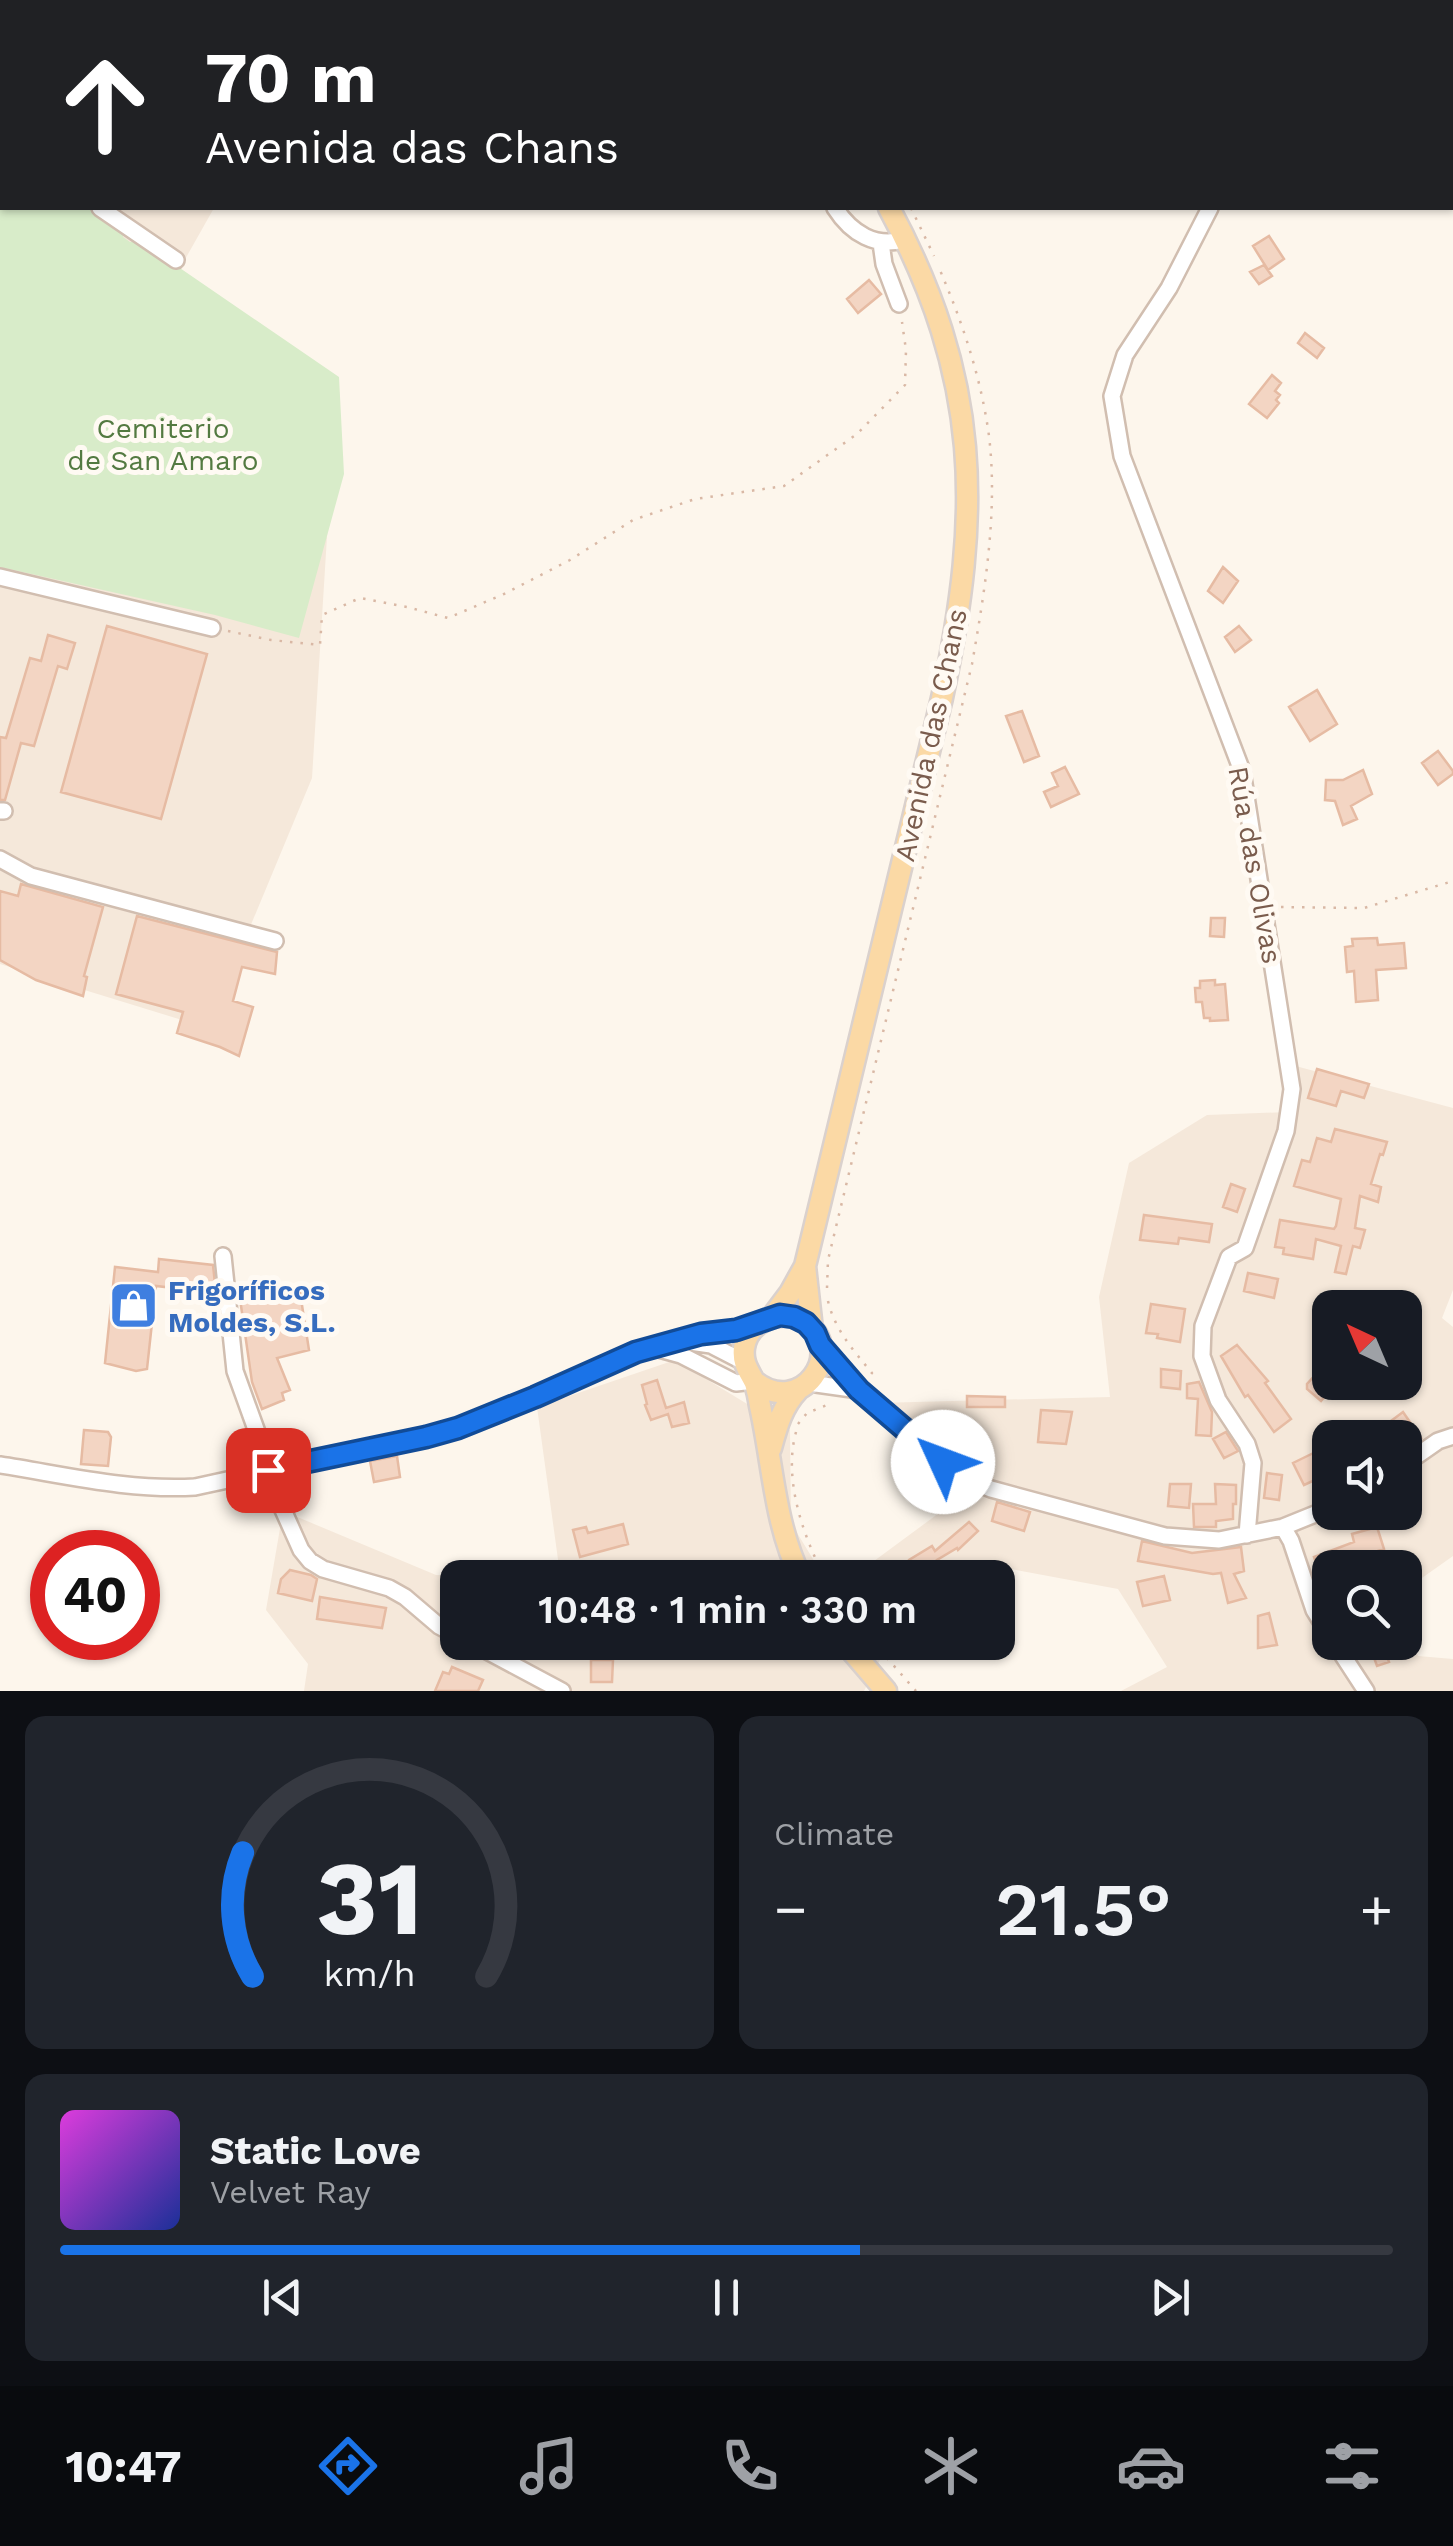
<!DOCTYPE html>
<html lang="en">
<head>
<meta charset="utf-8">
<style>
  :root { --surface:#171b24; --page:#20242c; --text:#f1f3f6; --muted:#9ea1a6; --line:#363941; --accent:#1a73e8 }
  body { margin:0; font-family:"Work Sans",sans-serif; background:var(--page); color:var(--text); height:100vh; display:flex; flex-direction:column; font-size:38px; white-space:nowrap }
  * { box-sizing:border-box; margin:0 }
  p { font-size:32px; color:var(--muted) }
  .icon { flex:none; width:55px; height:55px; fill:none; stroke:currentColor; stroke-width:2; stroke-linecap:round; stroke-linejoin:round }
  .map { position:relative; height:1691px; overflow:hidden }
  .sheet { display:flex; flex-direction:column; gap:25px; padding:25px; background:#0d0f14; flex:1 }
  .sheet>* { flex:none }
  .hud { position:absolute; left:0px; top:0px; width:1455px; height:210px; box-shadow:0 2px 8px #0004; background:#202124; color:#fff; overflow:hidden }
  .needle { width:65px; rotate:316deg }
  .controls { position:absolute; left:1312px; top:1290px; display:grid; gap:20px }
  .controls a { display:grid; place-items:center; width:110px; height:110px; border-radius:20px; background:var(--surface); box-shadow:0 2px 8px #0004; font-size:50px }
  .speed { position:absolute; left:30px; top:1530px; display:flex; gap:20px; font-size:50px; font-weight:700; text-align:center }
  .speed>* { display:grid; place-content:center; width:130px; height:130px; border-radius:50%; background:var(--surface); box-shadow:0 2px 8px #0004; line-height:1 }
  .speed .limit { border:15px solid #d22; background:#fff; color:#111 }
  .pin { position:absolute; display:grid; place-items:center; width:85px; height:85px; color:#fff; margin:-42px; border-radius:20px; box-shadow:0 5px 15px #0006 }
  .me { position:absolute; width:110px; margin:-55px; rotate:313deg; stroke-linejoin:round; filter:drop-shadow(0 0 8px #0008) }
  .turn { display:flex; align-items:center; gap:35px; height:210px; padding:0 40px; font-size:45px }
  .turn .icon { width:130px; height:130px; stroke-width:2.5 }
  .turn b { display:block; font-size:70px; line-height:85px }
  .big { font-size:75px; font-weight:600; line-height:1.1 }
  .sheet .widget { flex:1; display:flex; flex-direction:column; justify-content:center; gap:15px; min-width:0; padding:0 35px; border-radius:20px; background:var(--page) }
  .sheet .dial { align-items:center; gap:0 }
  .dial svg { height:260px; overflow:visible; fill:none; stroke:var(--line); stroke-width:7; stroke-linecap:round; text-anchor:middle }
  .dial text { fill:var(--text); stroke:none }
  .song { display:flex; align-items:center; gap:30px }
  .cover { width:120px; height:120px; border-radius:15px; background:linear-gradient(135deg,hsl(300 70% 55%),hsl(230 70% 35%)) }
  .played { height:10px; border-radius:5px; background:linear-gradient(90deg,var(--accent) 60%,var(--line) 60%) }
  .keys { display:flex; justify-content:space-around; direction:ltr }
  .heat { display:flex; justify-content:space-between; align-items:center; font-size:55px; direction:ltr }
  .sheet .tiles { flex:1; display:grid; gap:25px; grid-template-columns:1fr 1fr }
  .widget:last-child { grid-column:span 2 }
  .trip { position:absolute; left:440px; top:1560px; width:575px; height:100px; border-radius:20px; background:var(--surface); box-shadow:0 2px 8px #0004; font-weight:600; line-height:100px; text-align:center }
  .menu { display:flex; height:160px; justify-content:space-around; align-items:center; background:#090b0e; color:var(--muted) }
  .menu .icon { width:70px; height:70px }
  .menu .selected { color:var(--accent) }
  .menu b { font-size:45px; color:var(--text) }
  .map>svg:first-child { display:block }
</style>
</head>
<body>
<div class="map">
<svg width="1453" height="1691" viewBox="0 0 1453 1691">
  <rect width="100%" height="100%" fill="#fdf6ec"/>
  <!-- residential -->
  <path fill="#f5e8da" fill-rule="evenodd" d="M0 0H154L155 2H2V208H214L179 270 335 408 312 778 208 1028 0 964Z
    M535 0H778V2H545Z
    M826 0H1226L1225 2H832Z
    M1288 1064 1453 1108V1290L1442 1318 1453 1327V1556L1405 1590V1568H1330V1642H1405V1624L1418 1656 1453 1659V1691H1121L1167 1667 1118 1589 1011 1569 997 1577 851 1578 977 1485 877 1403 1110 1397 1099 1297 1129 1163 1207 1115 1288 1112ZM1330 1308H1405V1382H1330ZM1330 1438H1405V1512H1330Z
    M675 1360 790 1430 791 1523 824 1577 458 1578V1642L901 1643 883 1654 864 1691H304L308 1664 266 1610 283 1511 436 1575 560 1574 537 1407Z"/>
  <!-- green -->
  <path fill="#d8ecc9" d="M0 148 2 149V208H90L123 230V237L130 242 139 240 339 377 344 474 299 638 215 615 0 567Z"/>
  <!-- building -->
  <path fill="#f3d5c3" stroke="#e6bba3" stroke-width="2.5" d="M1269 236 1284 259 1268 270 1253 246Z
    M1264 265 1272 276 1259 284 1250 272Z
    M869 280 881 294 858 313 847 299Z
    M1305 333 1324 348 1317 358 1298 343Z
    M1272 375 1281 383 1275 391 1280 395 1276 400 1279 403 1267 418 1249 404Z
    M1223 567 1238 581 1223 603 1208 591Z
    M107 626 207 654 161 819 61 792Z
    M1239 626 1251 640 1235 652 1225 637Z
    M48 635 75 643 67 669 58 666 34 746 21 743 5 800H0V737L6 738 30 658 41 661Z
    M1317 690 1337 724 1310 741 1289 707Z
    M1022 711 1039 756 1024 762 1006 716Z
    M1438 751 1453 771V774L1438 785 1422 763Z
    M1065 767 1079 794 1051 807 1044 792 1058 786 1052 773Z
    M1363 770 1372 794 1351 806 1357 819 1343 825 1335 801 1325 800 1326 780H1343Z
    M21 884 103 907 84 976 87 977 83 996 36 980 0 960V891L18 896Z
    M137 916 277 952 275 974 242 967 233 1001 253 1007 239 1056 220 1047 177 1033 183 1012 116 994Z
    M1211 918H1225L1224 937 1210 936Z
    M1377 938 1378 945 1404 943 1406 968 1376 970 1378 1000 1356 1002 1354 971 1347 972 1345 947 1353 946 1352 939Z
    M1215 980V985L1225 984 1228 1020 1210 1021V1018H1204L1202 1002H1196L1195 988H1200V981Z
    M1317 1069 1369 1084 1364 1098 1341 1091 1336 1106 1308 1098Z
    M1335 1129 1387 1142 1383 1155 1380 1154 1371 1184 1381 1187 1378 1202 1360 1196 1355 1228 1365 1230 1360 1248 1353 1246 1346 1274 1335 1272 1341 1246 1316 1239 1313 1259 1283 1254 1284 1248 1275 1247 1280 1220 1334 1229 1336 1226 1341 1199 1294 1186 1302 1160 1310 1162 1317 1138 1331 1142Z
    M1231 1184 1245 1189 1237 1212 1223 1207Z
    M1144 1215 1212 1224 1209 1242 1179 1238 1178 1244 1140 1240Z
    M159 1259 213 1265 216 1293 156 1286 147 1369 136 1371 105 1363 115 1267 158 1272Z
    M1248 1273 1278 1279 1274 1298 1244 1291Z
    M299 1286 309 1350 277 1358 290 1390 282 1393 284 1400 262 1409 252 1382 239 1292Z
    M1151 1304 1185 1309 1180 1342 1157 1338 1158 1334 1146 1333Z
    M1237 1345 1268 1381 1265 1383 1291 1419 1274 1432 1248 1395 1245 1397 1221 1356Z
    M1161 1369 1181 1371 1180 1389 1161 1387Z
    M1317 1373 1333 1387 1321 1401 1307 1389V1384Z
    M657 1380 666 1408 684 1402 689 1423 672 1427 668 1414 651 1420 645 1405 647 1404 642 1385Z
    M1199 1382 1212 1412 1211 1436 1196 1435 1198 1399 1187 1398V1384Z
    M967 1396 1005 1397V1407H967Z
    M1041 1410 1072 1412 1066 1444 1038 1442Z
    M1403 1412 1421 1438 1405 1446V1438H1368Z
    M958 1416 974 1425 967 1436 986 1447 976 1463 971 1459 968 1465 941 1445Z
    M84 1430 108 1432 111 1437 108 1466 81 1464Z
    M1226 1432 1238 1451 1224 1458 1213 1439Z
    M1330 1445V1473L1304 1485 1293 1463Z
    M397 1456 400 1477 374 1482 370 1461Z
    M1267 1473 1282 1475 1279 1500 1264 1498Z
    M1170 1484H1191L1189 1508 1168 1506Z
    M1215 1484 1236 1485V1504H1233V1519L1216 1521V1527H1194L1193 1504H1216Z
    M997 1502 1030 1512 1024 1531 992 1521Z
    M969 1522 978 1531 958 1550 957 1548 937 1560 945 1573 938 1578H896L909 1560 932 1546 935 1551Z
    M623 1524 628 1544 580 1557 573 1530 586 1527 588 1533Z
    M1377 1527 1384 1549 1343 1562 1345 1568H1330L1329 1597 1314 1557 1354 1542 1352 1534Z
    M1142 1541 1192 1553 1241 1547 1244 1571 1234 1574 1246 1598 1228 1603 1221 1573 1213 1574 1138 1561Z
    M290 1570 311 1575 317 1579 312 1601 278 1593 281 1579Z
    M1164 1576 1170 1600 1143 1606 1137 1582Z
    M320 1597 386 1608 382 1628 317 1619Z
    M1269 1613 1277 1645 1258 1648V1616Z
    M1384 1648 1389 1662 1377 1666 1372 1652Z
    M591 1660H613L612 1682H591Z
    M452 1667 483 1680 478 1691H435L443 1672 449 1674Z"/>
  <g fill="none" stroke-linecap="round" stroke-linejoin="round">
    <defs>
      <path id="minor" d="M987 0V2
        M1330 0 1333 2
        M740 2 741 0
        M1224 2V0
        M1452 56H1453
        M0 141 2 143
        M100 208 176 260
        M835 208C851 233 876 249 906 239
        M1210 208 1169 288 1125 355 1112 396 1122 456 1242 771 1292 1089 1286 1131 1245 1248 1229 1257 1203 1326 1202 1356 1218 1400 1247 1444 1253 1463 1247 1535
        M881 243 884 264 899 304
        M0 577 212 628
        M0 811H4
        M0 859 31 876 275 941
        M223 1256 235 1371 266 1457 271 1483 301 1550 310 1561 323 1569 389 1588 405 1597 439 1626 458 1636
        M683 1341 711 1345 744 1362
        M821 1345 859 1390 943 1462 961 1477 991 1489 1165 1536 1219 1540 1283 1527 1330 1508
        M652 1347 681 1355 736 1383 754 1381
        M809 1383 859 1390
        M1405 1464 1438 1441 1453 1436
        M0 1465C65 1475 129 1491 195 1487L425 1437 457 1428 535 1397 635 1352 701 1334 736 1330 758 1324
        M1283 1527 1291 1541 1314 1610 1330 1636
        M470 1642 562 1691
        M1334 1642 1366 1691"/>
      <path id="major" d="M787 0V2
        M805 1266 812 1329
        M772 1317 790 1293 805 1266 942 698C982 511 981 379 889 208
        M754 1381C801 1419 848 1351 804 1322 781 1307 748 1321 744 1348 742 1363 749 1371 755 1383 757 1390 759 1399 760 1406 773 1464 774 1523 801 1578
        M771 1448C777 1426 782 1407 798 1390
        M844 1642 886 1691"/>
    </defs>
    <!-- minor casing -->
    <use href="#minor" stroke="#d1beb0" stroke-width="20"/>
    <!-- major casing -->
    <use href="#major" stroke="#dad1cd" stroke-width="25"/>
    <!-- path -->
    <path stroke="#d9b8a5" stroke-width="2.5" stroke-dasharray="2.5 8" stroke-linecap="butt" d="M808 0V2
      M911 208 934 256
      M228 631 271 640 320 645 322 615 360 598 407 607 448 618 504 594 570 560 633 520 695 499 784 486 857 434 905 385 906 350 902 322
      M1281 907 1364 908 1453 881
      M827 1288 828 1260 972 664C985 590 998 511 989 436 981 377 962 321 939 268
      M828 1301C835 1330 853 1350 872 1373L868 1378
      M798 1424 807 1413 832 1403
      M796 1432C783 1479 803 1536 825 1578
      M873 1642 916 1691"/>
    <!-- minor -->
    <use href="#minor" stroke="#fff" stroke-width="15"/>
    <!-- major -->
    <use href="#major" stroke="#fbd9a5" stroke-width="20"/>
  </g>
  <g fill="none" stroke-linecap="round" stroke-linejoin="round">
    <defs>
      <path id="route" d="M268 1470 426 1437 458 1428 535 1397 636 1352 701 1334 736 1330 780 1315 794 1317 806 1323 815 1333 820 1345 859 1390 943 1462"/>
    </defs>
    <!-- route casing -->
    <use href="#route" stroke="#114b97" stroke-width="25"/>
    <!-- route -->
    <use href="#route" stroke="#1a73e8" stroke-width="18"/>
  </g>
  <!-- icons -->
  <defs>
    <symbol id="shop-square" viewBox="-11 -11 22 22"><rect x="-9" y="-9" width="18" height="18" rx="4" fill="#3f7fe0" stroke="#fffaf3"/><path d="M-5-2.5h2.3a2.7 3.5 0 0 1 5.4 0H5L5.5 6h-11ZM-1.5-2.5h3a1.5 2.3 0 0 0-3 0Z" fill="#fff"/></symbol>
  </defs>
  <g fill-rule="evenodd">
    <use href="#shop-square" x="106" y="1278" width="55" height="55"/>
  </g>
  <g text-anchor="middle" dominant-baseline="central" stroke-width="10" stroke-linejoin="round" paint-order="stroke">
    <!-- park labels -->
    <g font-size="28" fill="#537a41" stroke="#fffaf3">
      <text x="163" y="428">Cemiterio<tspan x="163" dy="32">de San Amaro</tspan></text>
    </g>
    <!-- street labels -->
    <g font-size="28" fill="#7a5c4d" stroke="#fffaf3">
      <text transform="translate(931 735) rotate(-78)">Avenida das Chans</text>
      <text transform="translate(1255 865) rotate(80)">Rúa das Olivas</text>
    </g>
    <!-- shop labels -->
    <g font-size="28" font-weight="bold" fill="#366cbe" stroke="#fffaf3" text-anchor="start">
      <text x="168" y="1290">Frigoríficos<tspan x="168" dy="32">Moldes, S.L.</tspan></text>
    </g>
  </g>
</svg>
<div class="controls">
<a><svg class="needle" viewBox="-14 -14 28 28"><path d="M0-13l5 13h-10z" fill="#e53935"/><path d="M0 13l5-13h-10z" fill="#9ea1a6"/></svg></a>
<a><svg class="icon" aria-label="sound" viewBox="0 0 24 24"><path d="M4 9h4l5-4v14l-5-4H4zM17 9q2 3 0 6"/></svg></a>
<a><svg class="icon" aria-label="search" viewBox="0 0 24 24"><circle cx="10" cy="10" r="6"/><path d="M15 15l6 6"/></svg></a>
</div>
<div class="speed"><div class="limit">40</div></div>
<div class="pin" style="left:268px;top:1470px;background:#d93025"><svg class="icon" aria-label="arrive" viewBox="0 0 24 24"><path d="M6 21V4h12l-3 4 3 4H6"/></svg></div>
<svg class="me" style="left:943px;top:1462px" viewBox="-20 -20 40 40"><circle r="19" fill="#fff"/><path d="M0-13L10 11 0 6-10 11z" fill="#1a73e8"/></svg>
<div class="trip">10:48 · 1 min · 330 m</div>
<div class="hud">
<div class="turn"><svg class="icon" aria-label="ahead" viewBox="0 0 24 24"><path d="M12 20V5M6 11l6-6 6 6"/></svg><div><b>70 m</b>Avenida das Chans</div></div>
</div>
</div>
<section class="sheet">
<div class="tiles">
<div class="widget dial"><svg viewBox="0 0 100 80">
<path d="M14 69A42 42 0 1 1 86 69"/>
<path d="M14 69A42 42 0 0 1 11 31" stroke="#1a73e8"/>
<text x="50" y="56" font-size="32" font-weight="700">31</text>
<text x="50" y="72" font-size="11">km/h</text>
</svg></div>
<div class="widget"><p>Climate</p>
<div class="heat"><a>−</a><b class="big">21.5°</b><a>+</a></div>
</div>
<div class="widget">
<div class="song"><i class="cover"></i><div><b>Static Love</b><p>Velvet Ray</p></div></div>
<div class="played"></div>
<div class="keys"><svg class="icon" aria-label="previous" viewBox="0 0 24 24"><path d="M18 5L8 12l10 7zM5 5v14"/></svg><svg class="icon" aria-label="pause" viewBox="0 0 24 24"><path d="M8 5v14M16 5v14"/></svg><svg class="icon" aria-label="next" viewBox="0 0 24 24"><path d="M6 5l10 7-10 7zM19 5v14"/></svg></div>
</div>
</div>
</section>
<nav class="menu">
<b>10:47</b>
<svg class="icon selected" aria-label="directions" viewBox="0 0 24 24"><path d="M12 3l9 9-9 9-9-9zM9 14v-3h6M13 9l2 2-2 2"/></svg>
<svg class="icon" aria-label="music" viewBox="0 0 24 24"><path d="M9 18V5l10-2v13"/><circle cx="6" cy="18" r="3"/><circle cx="16" cy="16" r="3"/></svg>
<svg class="icon" aria-label="phone" viewBox="0 0 24 24"><path d="M5 4h4l2 5-3 2q2 4 5 5l2-3 5 2v4C11 20 4 13 5 4z"/></svg>
<svg class="icon" aria-label="climate" viewBox="0 0 24 24"><path d="M12 3v18M4 7l16 10M4 17L20 7"/></svg>
<svg class="icon" aria-label="car" viewBox="0 0 24 24"><path d="M5 17H2v-5l4-1 3-4h7l3 4 3 1v5h-3M9 17h6M6 11h13"/><circle cx="7" cy="17" r="2"/><circle cx="17" cy="17" r="2"/></svg>
<svg class="icon" aria-label="filters" viewBox="0 0 24 24"><path d="M4 7h16M4 17h16"/><circle cx="9" cy="7" r="2"/><circle cx="15" cy="17" r="2"/></svg>
</nav>
</body>
</html>
